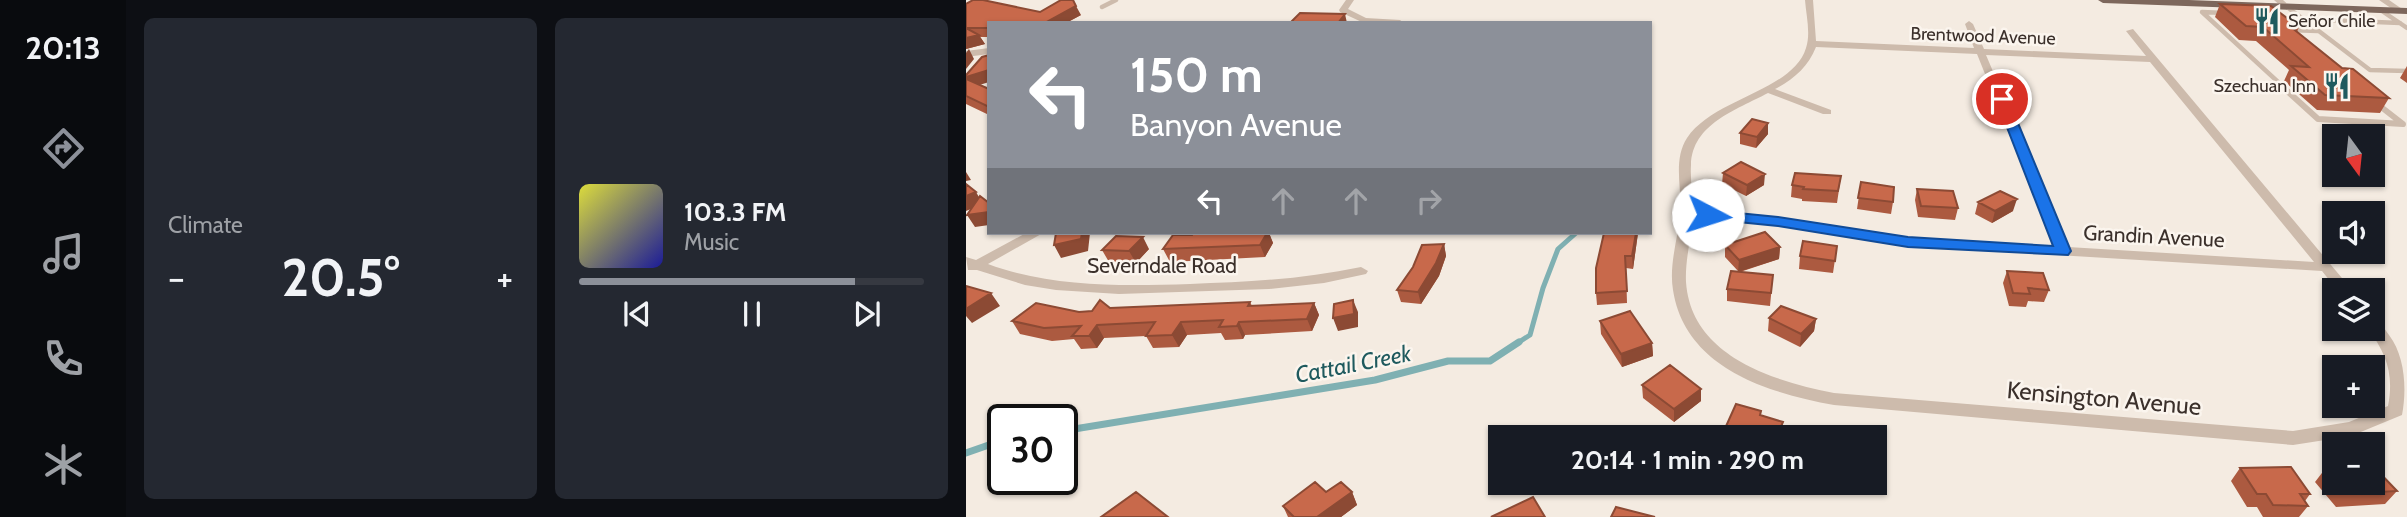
<!DOCTYPE html>
<html lang="en">
<head>
<meta charset="utf-8">
<style>
  :root { --surface:#171b24; --page:#242831; --text:#f1f3f6; --muted:#9ea1a6; --line:#363941; --accent:#8c9099 }
  body { margin:0; font-family:Cabin,sans-serif; background:var(--page); color:var(--text); height:100vh; display:flex; flex-direction:column; font-size:26px; white-space:nowrap }
  * { box-sizing:border-box; margin:0 }
  p { font-size:23px; color:var(--muted) }
  .icon { flex:none; width:38px; height:38px; fill:none; stroke:currentColor; stroke-width:2; stroke-linecap:round; stroke-linejoin:round }
  .map { position:relative; flex:1; overflow:hidden }
  .panel { display:flex; flex-direction:column; gap:18px; padding:18px; background:#0d0f14; width:840px }
  .panel>* { flex:none }
  .top-card { position:absolute; left:21px; top:21px; width:665px; height:214px; border-radius:0px; box-shadow:0 2px 5px #0004; background:#8c9099; color:#fff; overflow:hidden }
  .needle { width:46px; rotate:165deg }
  .fabs { position:absolute; left:1356px; top:124px; display:grid; gap:14px }
  .fabs a { display:grid; place-items:center; width:63px; height:63px; border-radius:0px; background:var(--surface); box-shadow:0 2px 5px #0004; font-size:35px }
  .speed { position:absolute; left:21px; top:404px; display:flex; gap:14px; font-size:35px; font-weight:700; text-align:center }
  .speed>* { display:grid; place-content:center; width:91px; height:91px; border-radius:50%; background:var(--surface); box-shadow:0 2px 5px #0004; line-height:1 }
  .speed .limit { border:4px solid #111; border-radius:10px; background:#fff; color:#111 }
  .pin { position:absolute; display:grid; place-items:center; width:60px; height:60px; color:#fff; margin:-30px; border:4px solid #fff; border-radius:50%; box-shadow:0 2px 7px #0007 }
  .me { position:absolute; width:77px; margin:-38px; rotate:95deg; stroke-linejoin:round; filter:drop-shadow(0 0 5px #0008) }
  .turn { display:flex; align-items:center; gap:24px; height:147px; padding:0 28px; font-size:32px }
  .turn .icon { width:91px; height:91px; stroke-width:2.5 }
  .turn b { display:block; font-size:49px; line-height:60px }
  .lanes { display:flex; align-items:center; height:66px; padding:0 28px; background:#0003; justify-content:center; gap:35px; direction:ltr }
  .lanes .off { opacity:.35 }
  .big { font-size:52px; font-weight:700; line-height:1.1 }
  .panel .card { flex:1; display:flex; flex-direction:column; justify-content:center; gap:10px; min-width:0; padding:0 24px; border-radius:10px; background:var(--page) }
  .song { display:flex; align-items:center; gap:21px }
  .cover { width:84px; height:84px; border-radius:10px; background:linear-gradient(135deg,hsl(60 70% 55%),hsl(240 70% 35%)) }
  .played { height:7px; border-radius:4px; background:linear-gradient(90deg,var(--accent) 80%,var(--line) 80%) }
  .keys { display:flex; justify-content:space-around; direction:ltr }
  .heat { display:flex; justify-content:space-between; align-items:center; font-size:38px; direction:ltr }
  .panel .tiles { flex:1; display:grid; gap:18px; grid-template-columns:repeat(2,1fr) }
  .trip { position:absolute; left:522px; top:425px; width:399px; height:70px; border-radius:0px; background:var(--surface); box-shadow:0 2px 5px #0004; font-weight:700; line-height:70px; text-align:center }
  main { display:flex; flex:1; min-height:0 }
  .tab-bar { display:flex; flex-direction:column; width:126px; justify-content:space-around; align-items:center; background:#090b0e; color:var(--muted) }
  .tab-bar .icon { width:49px; height:49px }
  .tab-bar .on { color:var(--accent) }
  .tab-bar b { font-size:32px; color:var(--text) }
  .map>svg:first-child { display:block }
</style>
</head>
<body>
<main>
<nav class="tab-bar">
<b>20:13</b>
<svg class="icon on" aria-label="directions" viewBox="0 0 24 24"><path d="M12 3l9 9-9 9-9-9zM9 14v-3h6M13 9l2 2-2 2"/></svg>
<svg class="icon" aria-label="music" viewBox="0 0 24 24"><path d="M9 18V5l10-2v13"/><circle cx="6" cy="18" r="3"/><circle cx="16" cy="16" r="3"/></svg>
<svg class="icon" aria-label="phone" viewBox="0 0 24 24"><path d="M5 4h4l2 5-3 2q2 4 5 5l2-3 5 2v4C11 20 4 13 5 4z"/></svg>
<svg class="icon" aria-label="climate" viewBox="0 0 24 24"><path d="M12 3v18M4 7l16 10M4 17L20 7"/></svg>
</nav>
<section class="panel">
<div class="tiles">
<div class="card"><p>Climate</p>
<div class="heat"><a>−</a><b class="big">20.5°</b><a>+</a></div>
</div>
<div class="card">
<div class="song"><i class="cover"></i><div><b>103.3 FM</b><p>Music</p></div></div>
<div class="played"></div>
<div class="keys"><svg class="icon" aria-label="previous" viewBox="0 0 24 24"><path d="M18 5L8 12l10 7zM5 5v14"/></svg><svg class="icon" aria-label="pause" viewBox="0 0 24 24"><path d="M8 5v14M16 5v14"/></svg><svg class="icon" aria-label="next" viewBox="0 0 24 24"><path d="M6 5l10 7-10 7zM19 5v14"/></svg></div>
</div>
</div>
</section>
<div class="map">
<svg width="1441" height="517" viewBox="0 0 1441 517">
  <rect width="100%" height="100%" fill="#f4ebe1"/>
  <g fill="none" stroke-linecap="round" stroke-linejoin="round">
    <!-- stream-far1 -->
    <path stroke="#7fb0b2" stroke-width="5" d="M550 344 564 335 577 288 592 249 610 233"/>
    <!-- stream -->
    <path stroke="#7fb0b2" stroke-width="7" d="M96 431 409 380 482 361H524L553 342
      M0 453 37 440"/>
    <!-- service-far1 -->
    <path stroke="#cdbbac" stroke-width="4.5" d="M136 7 150 0
      M1321 7 1337 19
      M1416 11 1441 28
      M1259 13 1236 12 1322 91
      M1434 23 1337 19 1404 70 1441 71
      M1322 30 1352 31"/>
    <!-- service -->
    <path stroke="#cdbbac" stroke-width="6" d="M1320 90 1352 119 1437 124 1410 103"/>
    <!-- minor -->
    <path fill="#cdbbac" fill-rule="evenodd" d="M380 0H388L382 9 400 18 434 20 438 23H398L374 12 373 10Z
      M839 0H847L850 41 1008 48 999 24 1003 21 1007 24 1018 49 1180 56 1160 31 1167 29 1386 290H1371L1356 271 942 246 812 226 727 217C725 239 719 260 720 282 725 356 807 381 868 393L1327 431 1383 422 1422 406C1428 375 1421 354 1402 329H1407V320C1415 322 1418 328 1423 335 1439 356 1441 389 1436 415L1385 436 1327 445 868 405C802 393 719 368 707 290 703 266 711 241 714 217 717 191 706 161 721 138 748 98 827 91 840 48 845 33 840 15 839 0ZM850 47 1011 54 1088 246 942 238 812 218 727 210C727 195 724 180 725 165 726 124 770 110 802 93L857 114H865V110L809 89C828 79 842 67 850 47ZM1020 55 1184 62 1348 262 1102 247Z
      M1308 0H1317L1325 7 1318 9Z
      M1413 0H1423L1439 11 1432 13Z
      M23 48V54L0 57V51Z
      M60 233H77L22 264C86 288 158 286 224 284 282 282 339 279 395 267L402 271 400 274 358 283 303 289 153 294 90 290 59 285 11 270H2L0 257 10 260Z"/>
    <!-- primary -->
    <path fill="#7d675c" fill-rule="evenodd" d="M1132 0H1223L1441 8V14L1137 3Z"/>
  </g>
  <!-- wall -->
  <path fill="#ac5a40" d="M0 4 74 12 115 15 100 23H23V37H14L19 44 0 49Z
    M1254 4 1333 27 1331 32 1376 68 1423 98 1414 113 1351 110 1318 81 1323 70 1290 41 1273 40 1249 17Z
    M1441 66V83L1434 78Z
    M0 75 14 85 23 89V115L0 104Z
    M774 133 802 134 790 148 774 144Z
    M757 173 798 185 780 196 756 184Z
    M875 176 871 203 836 201V199L825 197 826 185Z
    M895 182 927 202 925 214 891 209Z
    M951 189 992 208 989 220 952 217 949 200Z
    M1012 202 1047 211 1026 223 1009 214Z
    M227 233H303L307 243 299 257 204 262 197 249 226 235Z
    M672 233 667 269 660 268 661 303 631 305 630 293Z
    M478 244 480 256 473 276 455 304 435 302 431 290Z
    M759 245 814 247 813 259 774 272 807 275 804 306 761 301V289L772 271 759 257Z
    M871 246 867 273 833 269 834 256Z
    M183 249 170 263 143 262 136 250Z
    M1041 271 1083 290 1078 302 1062 301 1060 307 1043 306 1037 283Z
    M284 302 286 306 348 303 353 315 346 331 279 335 277 339 259 340 255 333 221 335 213 347 187 348 180 336 138 338 131 348 115 349 108 339 86 341 54 334 46 321 113 312 126 311 144 308Z
    M803 318 850 319 848 331 834 347 802 331Z
    M634 321 686 343 687 356 656 367 635 334Z
    M676 385 735 389V401L708 422 677 398Z
    M795 411V416L817 422 814 438H757V433Z
    M1274 468 1344 494 1339 501 1342 506 1333 517H1297L1291 507H1281L1265 481Z
    M1368 468V483H1407L1431 491 1419 504 1370 507 1349 482 1359 469Z
    M360 492H386L391 505 375 517H322L317 506Z"/>
  <!-- shaded-wall -->
  <path fill="#8c4a34" d="M110 6 115 15 100 23H79Z
    M379 14 381 23H372Z
    M13 35 19 44 0 49V38Z
    M3 49 8 59 0 69V53Z
    M23 70V82L4 88 0 81V77Z
    M802 123V134L790 148 791 137Z
    M0 172 5 180 0 181Z
    M799 174 798 185 780 196 781 185Z
    M10 192 17 204 0 211V196Z
    M1051 199 1047 211 1026 223 1029 211Z
    M23 212V225L9 227 1 215Z
    M116 233H124L122 251 95 258 88 245Z
    M301 233H303L307 243 299 257 294 245Z
    M670 233H672L667 269 666 256Z
    M177 237 183 249 170 263 163 251Z
    M478 244 480 256 473 276 455 304 452 292Z
    M814 247 813 259 772 272 773 260Z
    M25 293 34 306 6 323 0 316V309Z
    M387 300 392 312V327L372 331 367 318Z
    M348 303 353 315 346 331 341 319Z
    M850 319 848 331 834 347 835 334Z
    M215 322 221 335 213 347 206 335Z
    M273 322 279 335 277 339 271 326Z
    M131 325 138 338 131 348 123 336Z
    M686 343 687 356 656 367 655 354Z
    M735 389V401L708 422V409Z
    M817 422 814 438H810Z
    M386 492 391 505 375 517H351Z"/>
  <!-- building -->
  <path fill="#c8694b" stroke="#8c4a34" stroke-width="2" d="M7 0H17L74 12 95 0H107L110 6 79 23H23V28H0V4Z
    M1254 4 1305 6 1333 27H1325L1376 68 1387 69 1423 98 1359 95 1325 66 1343 67 1297 27 1280 26Z
    M334 13 379 14 372 23H324Z
    M0 28 13 35 0 38Z
    M23 55V70L0 77V75L16 57Z
    M0 79 23 89V107L0 96Z
    M786 119 802 123 791 137 774 133Z
    M775 162 799 174 781 185 757 173Z
    M829 173 875 176 872 191 837 189 838 187 826 185Z
    M895 182 928 187 927 202 892 198Z
    M0 184 10 192 0 196Z
    M951 189 987 191 992 208 955 206Z
    M1034 191 1051 199 1029 211 1012 202Z
    M14 196 23 203V212L1 215Z
    M799 232 814 247 773 260 759 245Z
    M90 233H116L115 239 88 245Z
    M227 233H301L294 245 197 249 207 235H226Z
    M638 233H670L666 256H659L661 291 630 293V268Z
    M150 236 177 237 163 251 136 250Z
    M837 241 871 246 869 261 834 256Z
    M478 244 470 263 452 292 431 290 447 267 456 245Z
    M765 271 807 275 805 293 761 289Z
    M1041 271 1077 273 1083 290 1062 288 1064 294 1047 293Z
    M0 286 25 293 0 309Z
    M134 300 144 308 284 302 282 306 348 303 341 319 273 322 271 326 253 327 257 320 215 322 206 335 180 336 189 322 131 325 123 336H106L115 326 78 328 46 321 70 303 113 312 126 311Z
    M387 300 388 314 367 318 368 304Z
    M815 306 850 319 835 334 803 318Z
    M664 311 686 343 655 354 634 321Z
    M704 365 735 389 708 409 676 385Z
    M770 404 795 411 794 415 817 422 810 438H786L778 435 777 438H772L757 433Z
    M1407 466 1431 491 1381 494 1371 483H1407Z
    M1325 467 1344 494H1334L1342 506 1307 505 1300 494H1291L1274 468Z
    M1368 468V480L1359 469Z
    M349 482 360 492 375 482 386 492 351 517H328L317 506Z
    M170 492 202 517H135Z
    M567 497 579 517H525Z
    M650 507 689 517H645Z"/>
  <!-- route -->
  <path fill="#1a73e8" stroke="#114b97" stroke-width="2" d="M1036 96 1042 99 1105 251 1102 255 942 247 812 226 742 219 734 215 742 210 812 217 942 237 1087 246 1030 99Z"/>
  <!-- icons -->
  <defs>
    <symbol id="restaurant-bare" viewBox="-9 -9 18 18"><path d="M-5-6h1v4h1v-4h1v4h1v-4h1v5L-1.5 .5V6h-2V.5L-5-1ZM5-6V6H3V1.5H1.5Q1.5-4 5-6Z" fill="#1f5a5e" stroke="#fbf5ee" stroke-width="2.5" paint-order="stroke"/></symbol>
  </defs>
  <g fill-rule="evenodd">
    <use href="#restaurant-bare" x="1282" y="2" width="38" height="38"/>
    <use href="#restaurant-bare" x="1352" y="67" width="38" height="38"/>
  </g>
  <g text-anchor="middle" dominant-baseline="central" stroke-width="5" stroke-linejoin="round" paint-order="stroke">
    <!-- far-poi labels -->
    <g font-size="18" fill="#3b302b" stroke="#fbf5ee" text-anchor="start">
      <text x="1322" y="21">Señor Chile</text>
      <text x="1350" y="86" text-anchor="end">Szechuan Inn</text>
    </g>
    <!-- far-street labels -->
    <g font-size="18" fill="#3b302b" stroke="#fbf5ee">
      <text transform="translate(1017 36) rotate(2)">Brentwood Avenue</text>
    </g>
    <!-- street labels -->
    <g font-size="21" fill="#3b302b" stroke="#fbf5ee">
      <text transform="translate(1188 236) rotate(3)">Grandin Avenue</text>
      <text x="196" y="265">Severndale Road</text>
    </g>
    <!-- water labels -->
    <g font-size="23" font-style="italic" fill="#1f5a5e" stroke="#fbf5ee">
      <text transform="translate(387 364) rotate(-11)">Cattail Creek</text>
    </g>
    <!-- near-street labels -->
    <g font-size="24" fill="#3b302b" stroke="#fbf5ee">
      <text transform="translate(1138 398) rotate(5)">Kensington Avenue</text>
    </g>
  </g>
</svg>
<div class="fabs">
<a><svg class="needle" viewBox="-14 -14 28 28"><path d="M0-13l5 13h-10z" fill="#e53935"/><path d="M0 13l5-13h-10z" fill="#9ea1a6"/></svg></a>
<a><svg class="icon" aria-label="sound" viewBox="0 0 24 24"><path d="M4 9h4l5-4v14l-5-4H4zM17 9q2 3 0 6"/></svg></a>
<a><svg class="icon" aria-label="layers" viewBox="0 0 24 24"><path d="M12 4l9 5-9 5-9-5zM3 14l9 5 9-5"/></svg></a>
<a>+</a>
<a>−</a>
</div>
<div class="speed"><div class="limit">30</div></div>
<div class="pin" style="left:1036px;top:99px;background:#d93025"><svg class="icon" aria-label="arrive" viewBox="0 0 24 24"><path d="M6 21V4h12l-3 4 3 4H6"/></svg></div>
<svg class="me" style="left:742px;top:215px" viewBox="-20 -20 40 40"><circle r="19" fill="#fff"/><path d="M0-13L10 11 0 6-10 11z" fill="#1a73e8"/></svg>
<div class="trip">20:14 · 1 min · 290 m</div>
<div class="top-card">
<div class="turn"><svg class="icon" aria-label="left" viewBox="0 0 24 24"><path d="M17 20v-9H6M10 6l-5 5 5 5"/></svg><div><b>150 m</b>Banyon Avenue</div></div>
<div class="lanes"><svg class="icon" aria-label="left" viewBox="0 0 24 24"><path d="M17 20v-9H6M10 6l-5 5 5 5"/></svg><svg class="icon off" aria-label="ahead" viewBox="0 0 24 24"><path d="M12 20V5M6 11l6-6 6 6"/></svg><svg class="icon off" aria-label="ahead" viewBox="0 0 24 24"><path d="M12 20V5M6 11l6-6 6 6"/></svg><svg class="icon off" aria-label="right" viewBox="0 0 24 24"><path d="M7 20v-9h11M14 6l5 5-5 5"/></svg></div>
</div>
</div>
</main>
</body>
</html>
